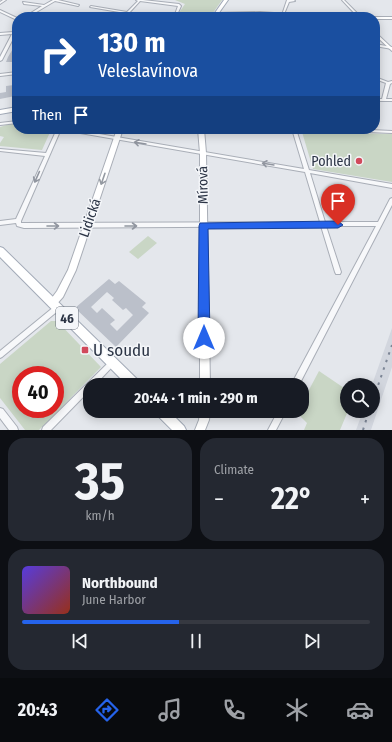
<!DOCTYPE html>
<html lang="en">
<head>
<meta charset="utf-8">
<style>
  :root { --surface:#171b24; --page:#242831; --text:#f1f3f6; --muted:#9ea1a6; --line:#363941; --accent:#2563eb }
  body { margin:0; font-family:"Fira Sans Condensed",sans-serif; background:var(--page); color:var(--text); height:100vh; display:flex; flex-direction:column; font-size:15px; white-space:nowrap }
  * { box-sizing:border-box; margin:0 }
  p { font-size:13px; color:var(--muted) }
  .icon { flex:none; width:22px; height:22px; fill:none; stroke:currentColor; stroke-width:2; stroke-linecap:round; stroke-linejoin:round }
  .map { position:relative; height:430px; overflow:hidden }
  .details { display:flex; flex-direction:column; gap:8px; padding:8px; background:#0d0f14; flex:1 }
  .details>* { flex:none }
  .banner { position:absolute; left:12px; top:12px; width:368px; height:122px; border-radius:16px; box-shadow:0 2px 10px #0003; background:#1a4fa0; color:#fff; overflow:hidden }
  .fabs { position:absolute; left:340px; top:378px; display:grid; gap:8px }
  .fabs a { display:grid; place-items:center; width:40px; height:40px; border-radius:50%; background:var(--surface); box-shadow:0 2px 10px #0003; font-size:20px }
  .speed { position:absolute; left:12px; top:366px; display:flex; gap:8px; font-size:20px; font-weight:700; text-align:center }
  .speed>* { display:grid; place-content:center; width:52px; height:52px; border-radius:50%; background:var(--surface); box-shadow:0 2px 10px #0003; line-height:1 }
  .speed .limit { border:6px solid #d22; background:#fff; color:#111 }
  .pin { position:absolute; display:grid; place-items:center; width:34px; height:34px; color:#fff; margin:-41px -17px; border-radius:50% 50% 50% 0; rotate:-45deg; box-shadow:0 0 4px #0007 }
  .pin .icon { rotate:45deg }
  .me { position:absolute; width:44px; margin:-22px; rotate:0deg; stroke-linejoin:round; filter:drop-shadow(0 0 3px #0008) }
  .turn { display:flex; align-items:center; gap:14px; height:84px; padding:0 20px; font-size:18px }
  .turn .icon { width:52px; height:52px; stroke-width:2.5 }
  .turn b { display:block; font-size:28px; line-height:34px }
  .then { display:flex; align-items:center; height:38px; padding:0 20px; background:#0003; gap:8px; font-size:15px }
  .big { font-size:30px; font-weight:700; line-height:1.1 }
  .details .widget { flex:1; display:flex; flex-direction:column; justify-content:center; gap:6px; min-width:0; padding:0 14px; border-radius:16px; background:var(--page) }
  .details .dial { align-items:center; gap:0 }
  .dial b { font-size:52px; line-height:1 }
  .song { display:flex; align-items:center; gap:12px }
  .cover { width:48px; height:48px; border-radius:6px; background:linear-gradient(135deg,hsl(250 70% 55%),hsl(10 70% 35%)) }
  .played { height:4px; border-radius:2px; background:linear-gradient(90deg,var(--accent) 45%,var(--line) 45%) }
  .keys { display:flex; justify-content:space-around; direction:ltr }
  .heat { display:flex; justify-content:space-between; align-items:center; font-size:22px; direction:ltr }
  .details .tiles { flex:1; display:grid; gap:8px; grid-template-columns:1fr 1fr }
  .widget:last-child { grid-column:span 2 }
  .trip { position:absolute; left:83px; top:378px; width:226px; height:40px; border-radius:16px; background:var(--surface); box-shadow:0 2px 10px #0003; font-weight:700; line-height:40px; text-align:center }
  .menu { display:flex; height:64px; justify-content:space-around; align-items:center; background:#090b0e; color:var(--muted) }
  .menu .icon { width:28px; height:28px }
  .menu .current { color:var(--accent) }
  .menu b { font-size:18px; color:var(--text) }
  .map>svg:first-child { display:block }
</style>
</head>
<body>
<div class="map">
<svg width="392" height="430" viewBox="0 0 392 430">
  <rect width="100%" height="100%" fill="#e4e7ec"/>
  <!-- built -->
  <path fill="#d2d6de" d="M392 328V367L371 430H356L363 411H373V385H372Z"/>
  <!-- green -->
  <path fill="#c9d6c5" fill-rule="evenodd" d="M175 0H222L210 17H176L185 4Z
    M13 123H17V129L51 130 42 150 0 146V143L4 137 0 136V127Z
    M302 132 392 134V182L313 169Z
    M148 236 157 243 138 259 129 252Z
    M51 321H57L101 367 39 430H25L0 398V364ZM21 375H55V409H21Z
    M319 371 347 390 348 411 340 430H304L307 423 297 413 298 411H302V403Z"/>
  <!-- building -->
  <path fill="#bbc0ca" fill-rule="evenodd" d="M17 42V62H6L8 57Z
    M14 85 15 96 0 99V93L6 92V86Z
    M109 279 115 284 119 281 146 303 142 307 149 313 116 347 75 308ZM107 292 114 298 112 300 123 310 126 308 133 315 117 331 110 324 115 320 102 308 97 313 91 307Z"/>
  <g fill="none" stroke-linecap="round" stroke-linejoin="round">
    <defs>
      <path id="street" d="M3 0H6L0 4V2Z
        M53 0H58L79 5 78 6 55 1 28 17 26 16 42 6 24 4 23 2 44 5Z
        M136 0H143L179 4 181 6 176 17H174L178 6 140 1 129 13V14L126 15 125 14V13L90 7 91 6 127 12 138 1Z
        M287 0H294L295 1 289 2 284 14 282 15Z
        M342 0H344L361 17H358Z
        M0 10 17 18V20L0 12Z
        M16 27H17V31L2 60 0 61V57L12 34 0 35V33L13 32Z
        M375 44 392 47V49L375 46Z
        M17 72V74L0 76V74Z
        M375 77 388 82 392 81V83L390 84 386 99H392V101H375V99H382L386 83 375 79Z
        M16 78H17V81L15 80Z
        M17 121V123L0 125V123Z
        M57 129H61L21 221V223L320 222 305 172 63 130 61 129H70L304 169 292 129H296L309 170 392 184V188L310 173 325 222H378L390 199 392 198V205L299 385H291L376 226H326L341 272 340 274H336L335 272 321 226 24 228 17 226 16 223 0 225V221L16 219 45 156 0 151V149L46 153Z
        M319 129H350L392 131V133L321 130Z
        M57 305 59 306 60 308 59 310 2 357 0 358V351L55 306Z
        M112 360 114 361 115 363 114 365 95 385H90V390L51 430H42L43 427 110 361Z
        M0 408 3 409 17 427 18 430H9L0 418Z
        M278 411H286L276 430H268Z"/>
      <path id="secondary" d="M260 12 316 16 318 17 260 14 216 15 214 14 216 13Z
        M375 17H392V19H375Z
        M375 32 392 48V51L375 35Z
        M117 129H123L76 270 63 297 55 306 52 307 49 306 48 303 57 291 68 270Z
        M198 129H204L206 153 210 385H200V153Z
        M200 411H210L209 420 205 430H195L199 420Z"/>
      <path id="primary" d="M224 0H228L216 17H212Z
        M17 107V111L0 114V110Z
        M0 247 3 248 139 381 141 385H127L0 257Z
        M155 411H169L184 426 186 430H172L157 415Z"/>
    </defs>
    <!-- street casing -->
    <use href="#street" stroke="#a9aeb7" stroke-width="2"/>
    <!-- secondary casing -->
    <use href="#secondary" stroke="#a9aeb7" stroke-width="2"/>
    <!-- primary casing -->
    <use href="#primary" stroke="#a3abb8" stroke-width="2"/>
    <!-- street -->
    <use href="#street" fill="#f7f8fa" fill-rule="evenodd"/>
    <!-- secondary -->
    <use href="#secondary" fill="#fff" fill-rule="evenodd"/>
    <!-- primary -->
    <use href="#primary" fill="#fff" fill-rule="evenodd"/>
    <!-- rail -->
    <path stroke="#7d8696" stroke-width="2" stroke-dasharray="2.5 5.5" stroke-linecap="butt" d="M373 400 392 345
      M363 430 369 411"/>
  </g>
  <!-- one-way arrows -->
  <defs><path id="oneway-shaft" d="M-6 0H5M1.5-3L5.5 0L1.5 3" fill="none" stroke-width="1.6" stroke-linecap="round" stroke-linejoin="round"/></defs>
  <g stroke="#9196a0">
    <use href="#oneway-shaft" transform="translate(140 143) rotate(-171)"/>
    <use href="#oneway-shaft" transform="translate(268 164) rotate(-171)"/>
    <use href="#oneway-shaft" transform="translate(37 177) rotate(114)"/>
    <use href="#oneway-shaft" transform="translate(53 226)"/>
    <use href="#oneway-shaft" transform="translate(131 226)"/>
  </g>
  <use stroke="#959aa2" href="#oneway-shaft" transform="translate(103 179) rotate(109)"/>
  <!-- route -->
  <path fill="#2563eb" stroke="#184099" d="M338 221 343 225 338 228 208 229 210 338 208 342 204 344 200 342 198 338 199 226 200 223Z"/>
  <!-- markers -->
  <g fill="#d1495b" stroke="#f4f6f9" stroke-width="1.5">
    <circle cx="359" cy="161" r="4"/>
    <rect x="81" y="346" width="8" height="8" rx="2"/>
  </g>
  <g text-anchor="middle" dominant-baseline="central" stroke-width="3" stroke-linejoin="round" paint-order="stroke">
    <!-- shield labels -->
    <rect fill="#f4f6f9" stroke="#676e7b" stroke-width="1" x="56" y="307" width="22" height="22" rx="3"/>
    <g font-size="13" font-weight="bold" fill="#2b3445">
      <text x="67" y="318">46</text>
    </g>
    <!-- poi labels -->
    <g font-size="14" fill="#2b3445" stroke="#f4f6f9" text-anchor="end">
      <text x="351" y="161">Pohled</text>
    </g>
    <!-- street labels -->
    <g font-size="14" fill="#2b3445" stroke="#f4f6f9">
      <text transform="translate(203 185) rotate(-91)">Mírová</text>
      <text transform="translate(90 218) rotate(-71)">Lidická</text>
    </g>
    <!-- near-poi labels -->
    <g font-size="17" fill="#2b3445" stroke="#f4f6f9" text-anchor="start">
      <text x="93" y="350">U soudu</text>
    </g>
  </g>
</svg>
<div class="fabs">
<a><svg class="icon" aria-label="search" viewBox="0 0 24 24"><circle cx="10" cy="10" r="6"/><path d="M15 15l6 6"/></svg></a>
</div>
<div class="speed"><div class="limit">40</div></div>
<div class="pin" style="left:338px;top:225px;background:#d93025"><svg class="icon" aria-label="arrive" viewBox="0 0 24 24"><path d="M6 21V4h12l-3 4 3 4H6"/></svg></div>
<svg class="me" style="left:204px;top:338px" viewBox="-20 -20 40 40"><circle r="19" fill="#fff"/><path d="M0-13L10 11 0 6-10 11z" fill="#2563eb"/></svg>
<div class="trip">20:44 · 1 min · 290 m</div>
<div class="banner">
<div class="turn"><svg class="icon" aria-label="right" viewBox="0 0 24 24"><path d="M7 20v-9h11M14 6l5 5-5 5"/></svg><div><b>130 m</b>Veleslavínova</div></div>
<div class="then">Then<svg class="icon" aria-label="arrive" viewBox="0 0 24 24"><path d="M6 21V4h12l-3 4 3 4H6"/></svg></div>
</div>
</div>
<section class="details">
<div class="tiles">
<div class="widget dial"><b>35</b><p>km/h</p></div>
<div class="widget"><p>Climate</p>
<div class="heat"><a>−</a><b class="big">22°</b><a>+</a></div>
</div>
<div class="widget">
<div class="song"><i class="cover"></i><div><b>Northbound</b><p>June Harbor</p></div></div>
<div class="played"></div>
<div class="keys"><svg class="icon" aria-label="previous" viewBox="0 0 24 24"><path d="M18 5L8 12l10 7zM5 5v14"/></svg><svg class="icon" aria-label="pause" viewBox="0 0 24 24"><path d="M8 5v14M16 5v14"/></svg><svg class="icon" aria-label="next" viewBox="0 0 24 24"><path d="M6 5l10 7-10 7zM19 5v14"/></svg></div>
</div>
</div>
</section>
<nav class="menu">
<b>20:43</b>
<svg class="icon current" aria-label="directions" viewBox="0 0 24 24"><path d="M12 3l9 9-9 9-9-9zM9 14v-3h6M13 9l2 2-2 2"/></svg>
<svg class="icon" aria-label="music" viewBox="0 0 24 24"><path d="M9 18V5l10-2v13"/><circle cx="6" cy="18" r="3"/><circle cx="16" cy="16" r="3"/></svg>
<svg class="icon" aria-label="phone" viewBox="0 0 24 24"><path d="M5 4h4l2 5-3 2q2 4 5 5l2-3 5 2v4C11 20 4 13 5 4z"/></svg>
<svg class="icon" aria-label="climate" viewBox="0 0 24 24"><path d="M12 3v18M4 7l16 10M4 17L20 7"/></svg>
<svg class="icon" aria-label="car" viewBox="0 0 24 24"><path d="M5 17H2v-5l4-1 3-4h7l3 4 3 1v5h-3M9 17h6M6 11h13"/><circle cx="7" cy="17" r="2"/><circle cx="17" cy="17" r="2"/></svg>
</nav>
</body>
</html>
